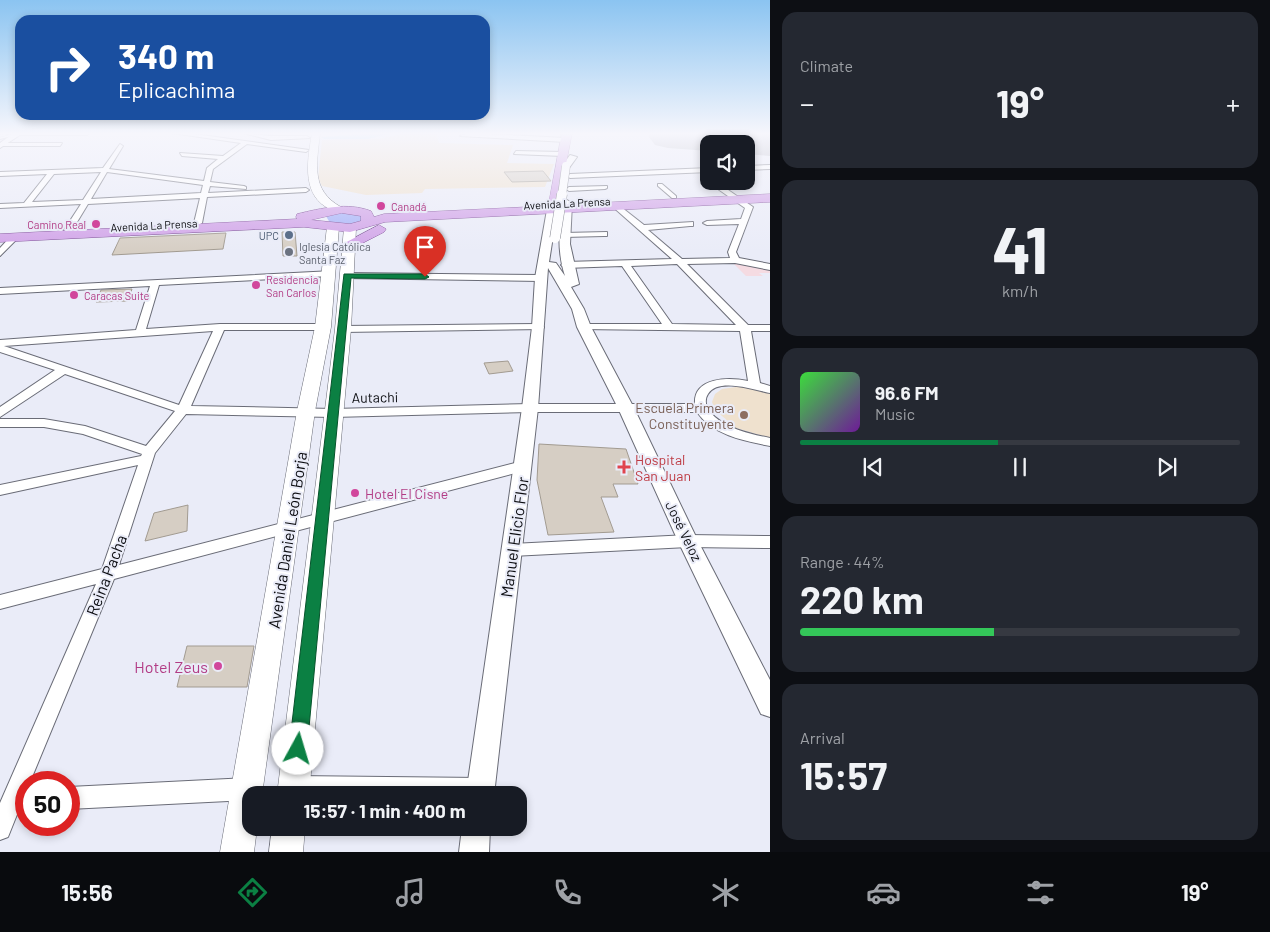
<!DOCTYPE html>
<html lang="en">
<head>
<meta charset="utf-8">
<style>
  :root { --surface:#171b24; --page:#242831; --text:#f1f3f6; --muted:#9ea1a6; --line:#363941; --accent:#0b8043 }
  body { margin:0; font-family:Barlow,sans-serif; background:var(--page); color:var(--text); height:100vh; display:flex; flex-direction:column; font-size:19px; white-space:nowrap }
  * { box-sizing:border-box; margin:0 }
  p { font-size:16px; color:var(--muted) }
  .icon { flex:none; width:28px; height:28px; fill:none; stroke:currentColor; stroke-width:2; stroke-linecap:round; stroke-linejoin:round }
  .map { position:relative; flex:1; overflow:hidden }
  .drawer { display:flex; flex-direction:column; gap:12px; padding:12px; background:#0d0f14; width:500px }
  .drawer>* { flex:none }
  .hud { position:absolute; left:15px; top:15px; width:475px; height:105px; border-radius:15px; box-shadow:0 2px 8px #0003; background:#1a4fa0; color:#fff; overflow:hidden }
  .fabs { position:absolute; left:700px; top:135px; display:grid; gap:10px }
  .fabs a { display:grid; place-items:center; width:55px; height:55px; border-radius:10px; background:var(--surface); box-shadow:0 2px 8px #0003; font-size:25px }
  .speed { position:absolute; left:15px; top:771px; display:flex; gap:10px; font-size:25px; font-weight:700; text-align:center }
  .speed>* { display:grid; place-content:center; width:65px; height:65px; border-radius:50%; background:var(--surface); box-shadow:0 2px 8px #0003; line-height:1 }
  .speed .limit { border:8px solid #d22; background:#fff; color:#111 }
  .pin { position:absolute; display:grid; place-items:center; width:42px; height:42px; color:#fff; margin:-51px -21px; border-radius:50% 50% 50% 0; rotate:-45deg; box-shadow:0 0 5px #0007 }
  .pin .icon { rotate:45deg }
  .me { position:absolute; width:55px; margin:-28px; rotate:6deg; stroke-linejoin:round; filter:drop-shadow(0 0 4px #0008) }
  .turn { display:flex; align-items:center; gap:18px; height:105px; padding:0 20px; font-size:22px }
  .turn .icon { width:65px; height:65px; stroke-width:2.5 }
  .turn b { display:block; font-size:35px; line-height:42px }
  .big { font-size:38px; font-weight:700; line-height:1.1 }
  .drawer .widget { flex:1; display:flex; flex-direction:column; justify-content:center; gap:8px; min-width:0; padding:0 18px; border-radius:15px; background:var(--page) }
  .drawer .dial { align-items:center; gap:0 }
  .dial b { font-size:65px; line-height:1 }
  .song { display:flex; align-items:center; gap:15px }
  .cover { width:60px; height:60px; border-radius:8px; background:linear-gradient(135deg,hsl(120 70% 55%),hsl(280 70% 35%)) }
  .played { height:5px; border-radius:2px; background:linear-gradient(90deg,var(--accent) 45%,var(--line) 45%) }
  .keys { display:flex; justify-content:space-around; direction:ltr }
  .heat { display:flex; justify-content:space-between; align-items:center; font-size:28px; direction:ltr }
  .charge { height:8px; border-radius:4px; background:linear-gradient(90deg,#34c759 44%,var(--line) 0) }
  .trip { position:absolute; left:242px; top:786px; width:285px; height:50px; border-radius:15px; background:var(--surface); box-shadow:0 2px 8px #0003; font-weight:700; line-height:50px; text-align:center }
  .tab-bar { display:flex; height:80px; justify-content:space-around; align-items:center; background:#090b0e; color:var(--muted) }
  .tab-bar .icon { width:35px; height:35px }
  .tab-bar .on { color:var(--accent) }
  .tab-bar b { font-size:22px; color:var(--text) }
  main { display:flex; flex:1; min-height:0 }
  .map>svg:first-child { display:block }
</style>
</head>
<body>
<main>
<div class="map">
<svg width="770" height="852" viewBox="0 0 770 852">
  <rect width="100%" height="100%" fill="#eaecf8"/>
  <!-- commercial -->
  <path fill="#f5dbe2" d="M741 263 763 267 770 270V273H759L763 276H746L734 264Z"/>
  <!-- education -->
  <path fill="#efe1ce" d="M406 133H436L439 143 513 145 507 163 554 164 545 187 425 189 422 193 366 195 322 186 318 178 322 140 379 139Z
    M743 386 770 392V438L736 428 715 410 712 402 715 394 722 389Z"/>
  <!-- green -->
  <path fill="#a9b4f8" d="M334 212 361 214V221L353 224 330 223 326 216Z"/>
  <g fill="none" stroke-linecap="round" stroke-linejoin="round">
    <!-- canal -->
    <path fill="#a0dbfe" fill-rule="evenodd" d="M250 133H264L288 138 285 140Z
      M380 133H392L368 139H324L321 137Z"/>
    <!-- runway -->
    <path fill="#aeb0ba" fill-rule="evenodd" d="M649 133H770V156L746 154V144H709V151L668 148 655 145 649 137Z"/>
  </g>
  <!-- building -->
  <path fill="#d6cec4" stroke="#a29b91" d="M543 171 551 181 512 182 504 172Z
    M282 232H295L297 256H283Z
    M226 233 223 249 112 255 120 238Z
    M132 289 128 301 96 302 101 290Z
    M508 361 513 371 489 374 484 363Z
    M539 444 626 449 638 484H613L618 497H601L614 532 548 535 537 480Z
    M188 505 187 531 145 541 154 513Z
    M187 646H254L247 687H177Z"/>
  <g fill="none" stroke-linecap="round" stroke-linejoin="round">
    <defs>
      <path id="minor" d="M10 133H90L87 135H16L0 139V135Z
        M172 133H187L309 150 306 152 247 144 213 169 210 182 244 186 246 187V189L210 186 208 193 306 188 309 190 306 192 207 197 202 223 198 225 194 223 200 198 88 204 71 232H68L64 230 81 204 0 208V204L24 203 47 174 0 176V172L103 168 120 144 123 146 109 169 204 181 207 168 218 159 182 156 180 153 223 156 241 143ZM101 172 83 200 32 202 54 174ZM107 172 203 185 201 193 91 199Z
        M243 133 271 136H307L310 138 271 140Z
        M469 133 566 138 569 140 566 142 460 136Z
        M62 143 60 146H0L1 143Z
        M516 151 563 152 566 154 563 156 514 154Z
        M770 165V169L746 170V166Z
        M709 168V172L570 178 567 176 570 174Z
        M709 179V181H715L753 207 736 252 739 258 770 264V270L735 263 687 264 748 325H770V331H751L760 383 770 386V393C755 390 718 377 708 394 704 400 706 408 710 412 723 428 750 434 770 438V446C745 441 712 435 697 412H530L333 417 186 414 155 453 119 565 523 461 528 463 530 466 528 469 523 471 114 579 30 782H26V792L8 837 0 840V803L96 584 0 609V595L102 569 138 465 0 495V485L141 456 142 454 83 434 44 427H0V419H44L85 426 146 446 175 411 65 374 0 417V407L55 370 0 352V340L136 330 150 286 0 294V288L333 271V275L330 276 159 285 146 329 220 324H323L328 327 323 330H224L191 406 333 409 530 404H695C693 377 729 377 748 381L740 331 580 329 579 327 584 324H662L622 266 565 268 561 265 565 262 672 259 613 207 612 205 616 203 644 225 693 222V226H690L648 230 682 259 730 258 728 252 739 224 707 225 703 223 707 221 741 219 745 208 708 182ZM677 264 678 265 736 325 672 324 631 266ZM213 331 179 405 4 346Z
        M658 184H662L676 196V198H672L658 186Z
        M607 186V188L605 189 569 191 566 189 569 187Z
        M607 232V236H604L564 237 560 235 564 233Z
        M12 235 19 237 0 256V248Z
        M347 273 541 275 545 278 541 281 344 278V274Z
        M539 324 544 327 543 329 343 332 338 329 343 326Z
        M688 535 770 536V548L688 547 512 556 507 554 504 550 507 546 512 544Z
        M294 776 480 778 487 782 491 789 488 795H288L283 787 287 780Z
        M248 778 255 782 259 789 256 795H251V798L248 800 69 809V787Z"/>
      <path id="tertiary" d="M14 133H23L0 148V143Z
        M570 155 577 157 569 168H563L562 166Z
        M567 200 572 203 570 244 579 284 571 287 584 309 591 327 634 408 698 541 770 680V717L761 714 678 541 618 408 577 327 572 309 548 268 538 408 494 795H466L522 408 532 327 535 278 548 204 553 201 558 204 549 262 556 263 565 276C557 252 559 228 562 203Z
        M462 828H490L489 852H459Z"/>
      <path id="secondary" d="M312 133H320C317 163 310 190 341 207V211C335 213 331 210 326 207 301 192 308 157 312 133Z
        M333 224 339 227 331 327 315 411 262 795H251V828H257L254 852H220L297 411 315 327 327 227Z
        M350 225 356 228 351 329 309 795H277L335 329 344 228Z
        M272 828H305L303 852H269Z"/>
      <path id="primary" d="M562 133H572L558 205 770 194V202L385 222 350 232 304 227 0 242V234L297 219 296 217 297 214C322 208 347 202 371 211L374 217 384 214 548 206ZM342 213 361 216V221L350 224 311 220Z
        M379 225 386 229 384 232 353 248 348 249 341 245Z"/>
    </defs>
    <!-- minor casing -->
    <use href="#minor" stroke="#6a6c77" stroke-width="2"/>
    <!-- tertiary casing -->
    <use href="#tertiary" stroke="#6a6c77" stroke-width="2"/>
    <!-- secondary casing -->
    <use href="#secondary" stroke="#6a6c77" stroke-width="1"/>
    <!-- primary casing -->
    <use href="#primary" stroke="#784892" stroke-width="1"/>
    <!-- minor -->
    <use href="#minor" fill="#fff" fill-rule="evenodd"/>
    <!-- tertiary -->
    <use href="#tertiary" fill="#fff" fill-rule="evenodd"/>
    <!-- secondary -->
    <use href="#secondary" fill="#fff" fill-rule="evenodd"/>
    <!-- primary -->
    <use href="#primary" fill="#d1a4e8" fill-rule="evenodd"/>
    <defs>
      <path id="rail" d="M0 136 11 133"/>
    </defs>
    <!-- rail casing -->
    <use href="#rail" stroke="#73757d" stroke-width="2.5"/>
    <!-- rail -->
    <use href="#rail" stroke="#eaecf8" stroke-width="2" stroke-dasharray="5.5" stroke-linecap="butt"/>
    <defs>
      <path id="tertiary-bridge-far1" d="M562 195 566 166"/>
      <path id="tertiary-bridge" d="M555 238 562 194"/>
    </defs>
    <!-- tertiary-bridge-far1 casing -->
    <use href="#tertiary-bridge-far1" stroke="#6a6c77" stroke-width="9" stroke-linecap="butt"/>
    <!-- tertiary-bridge casing -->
    <use href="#tertiary-bridge" stroke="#6a6c77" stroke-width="11" stroke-linecap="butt"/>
    <!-- tertiary-bridge-far1 -->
    <use href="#tertiary-bridge-far1" stroke="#fff" stroke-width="8"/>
    <!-- tertiary-bridge -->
    <use href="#tertiary-bridge" stroke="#fff" stroke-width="10"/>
  </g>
  <!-- sky -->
  <linearGradient id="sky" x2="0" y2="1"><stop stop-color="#8bc4f1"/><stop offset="0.53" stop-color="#f6f6fc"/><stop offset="1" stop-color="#f6f6fc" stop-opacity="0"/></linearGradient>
  <rect width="770" height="252" fill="url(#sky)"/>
  <!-- route -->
  <path fill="#0b8043" stroke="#07532c" d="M344 274H425L429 277 425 279 351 278 307 749 305 756 298 758 291 756 289 749Z"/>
  <!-- markers -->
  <g fill="#d1479c" stroke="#eaecf8" stroke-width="2">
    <circle cx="381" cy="206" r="5"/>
    <circle cx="96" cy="224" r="5"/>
    <circle cx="256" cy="285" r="5"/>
    <circle cx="74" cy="295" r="5"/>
    <circle cx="355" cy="493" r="5"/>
    <circle cx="218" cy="666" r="5"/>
  </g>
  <circle fill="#5c6f8a" stroke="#eaecf8" stroke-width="2" cx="289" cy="235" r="5"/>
  <circle fill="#6b7280" stroke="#eaecf8" stroke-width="2" cx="289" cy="252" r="5"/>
  <circle fill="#8d6e63" stroke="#eaecf8" stroke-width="2" cx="744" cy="415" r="5"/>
  <path fill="#e0444e" stroke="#eaecf8" stroke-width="2" d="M621.5 459.5h5v5h5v5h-5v5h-5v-5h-5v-5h5z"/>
  <g text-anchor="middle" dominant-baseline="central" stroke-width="4" stroke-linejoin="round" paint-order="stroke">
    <!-- far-street labels -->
    <g font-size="11" fill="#0b0c10" stroke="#eaecf8">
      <text transform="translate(567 203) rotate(-3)">Avenida La Prensa</text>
      <text transform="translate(154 225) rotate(-3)">Avenida La Prensa</text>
    </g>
    <!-- far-hotel labels -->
    <g font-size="11" fill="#b23c85" stroke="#eaecf8" text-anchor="start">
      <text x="391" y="206">Canadá</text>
      <text x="86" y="224" text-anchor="end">Camino Real</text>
      <text x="266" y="279">Residencia<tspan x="266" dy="13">San Carlos</tspan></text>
      <text x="84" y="295">Caracas Suite</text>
    </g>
    <!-- far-service labels -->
    <g font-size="11" fill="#4e5e75" stroke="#eaecf8" text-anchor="end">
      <text x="279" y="235">UPC</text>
    </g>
    <!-- far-worship labels -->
    <g font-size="11" fill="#5b616d" stroke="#eaecf8" text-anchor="start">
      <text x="299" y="246">Iglesia Católica<tspan x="299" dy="13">Santa Faz</tspan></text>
    </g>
    <!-- street labels -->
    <g font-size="14" fill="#0b0c10" stroke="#eaecf8">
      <text transform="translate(375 397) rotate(-1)">Autachi</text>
      <text transform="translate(684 531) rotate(64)">José Veloz</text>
    </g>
    <!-- education labels -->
    <g font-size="14" fill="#785e54" stroke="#eaecf8" text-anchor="end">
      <text x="734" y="407">Escuela Primera<tspan x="734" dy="16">Constituyente</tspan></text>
    </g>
    <!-- health labels -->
    <g font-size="14" fill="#be3a42" stroke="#eaecf8" text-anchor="start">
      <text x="635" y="459">Hospital<tspan x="635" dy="16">San Juan</tspan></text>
    </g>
    <!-- hotel labels -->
    <g font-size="14" fill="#b23c85" stroke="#eaecf8" text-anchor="start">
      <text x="365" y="493">Hotel El Cisne</text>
    </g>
    <!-- near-street labels -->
    <g font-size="16" fill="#0b0c10" stroke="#eaecf8">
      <text transform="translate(514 537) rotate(-82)">Manuel Elicio Flor</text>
      <text transform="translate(287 540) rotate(-81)">Avenida Daniel León Borja</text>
      <text transform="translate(106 575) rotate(-69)">Reina Pacha</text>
    </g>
    <!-- near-hotel labels -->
    <g font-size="16" fill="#b23c85" stroke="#eaecf8" text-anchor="end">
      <text x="208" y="666">Hotel Zeus</text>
    </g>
  </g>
</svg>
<div class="fabs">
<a><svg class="icon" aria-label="sound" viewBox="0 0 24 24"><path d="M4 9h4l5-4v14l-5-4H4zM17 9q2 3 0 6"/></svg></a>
</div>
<div class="speed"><div class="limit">50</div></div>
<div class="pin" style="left:425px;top:277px;background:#d93025"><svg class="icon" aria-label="arrive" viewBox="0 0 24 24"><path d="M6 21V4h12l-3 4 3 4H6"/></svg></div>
<svg class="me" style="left:298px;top:749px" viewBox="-20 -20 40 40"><circle r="19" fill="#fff"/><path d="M0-13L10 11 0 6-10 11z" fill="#0b8043"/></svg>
<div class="trip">15:57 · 1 min · 400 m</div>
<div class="hud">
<div class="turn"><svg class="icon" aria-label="right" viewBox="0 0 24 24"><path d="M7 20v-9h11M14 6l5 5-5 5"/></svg><div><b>340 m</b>Eplicachima</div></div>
</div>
</div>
<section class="drawer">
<div class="widget"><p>Climate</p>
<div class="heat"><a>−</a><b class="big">19°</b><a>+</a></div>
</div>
<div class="widget dial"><b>41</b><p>km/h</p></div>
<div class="widget">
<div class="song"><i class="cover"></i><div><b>96.6 FM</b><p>Music</p></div></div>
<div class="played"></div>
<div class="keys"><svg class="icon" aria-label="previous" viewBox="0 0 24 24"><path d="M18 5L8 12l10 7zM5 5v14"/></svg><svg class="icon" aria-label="pause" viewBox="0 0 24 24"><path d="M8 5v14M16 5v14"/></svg><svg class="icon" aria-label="next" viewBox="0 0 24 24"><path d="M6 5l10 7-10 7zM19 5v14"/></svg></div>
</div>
<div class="widget"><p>Range · 44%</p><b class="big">220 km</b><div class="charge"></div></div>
<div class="widget"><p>Arrival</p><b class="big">15:57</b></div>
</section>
</main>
<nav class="tab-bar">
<b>15:56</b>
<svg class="icon on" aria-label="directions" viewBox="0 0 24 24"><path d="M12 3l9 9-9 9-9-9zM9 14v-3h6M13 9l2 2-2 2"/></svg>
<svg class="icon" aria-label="music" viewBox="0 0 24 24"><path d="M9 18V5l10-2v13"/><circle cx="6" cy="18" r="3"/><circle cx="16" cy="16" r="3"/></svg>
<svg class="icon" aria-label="phone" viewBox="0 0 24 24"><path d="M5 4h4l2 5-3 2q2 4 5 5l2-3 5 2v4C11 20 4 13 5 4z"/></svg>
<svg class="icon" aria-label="climate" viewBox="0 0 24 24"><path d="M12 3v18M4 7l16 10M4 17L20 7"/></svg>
<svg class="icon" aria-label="car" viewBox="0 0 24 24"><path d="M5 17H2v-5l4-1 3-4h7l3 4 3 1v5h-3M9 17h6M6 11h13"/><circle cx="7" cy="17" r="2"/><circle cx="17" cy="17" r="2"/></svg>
<svg class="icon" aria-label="filters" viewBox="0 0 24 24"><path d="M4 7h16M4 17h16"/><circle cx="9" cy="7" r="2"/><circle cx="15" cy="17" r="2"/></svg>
<b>19°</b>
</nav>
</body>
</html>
